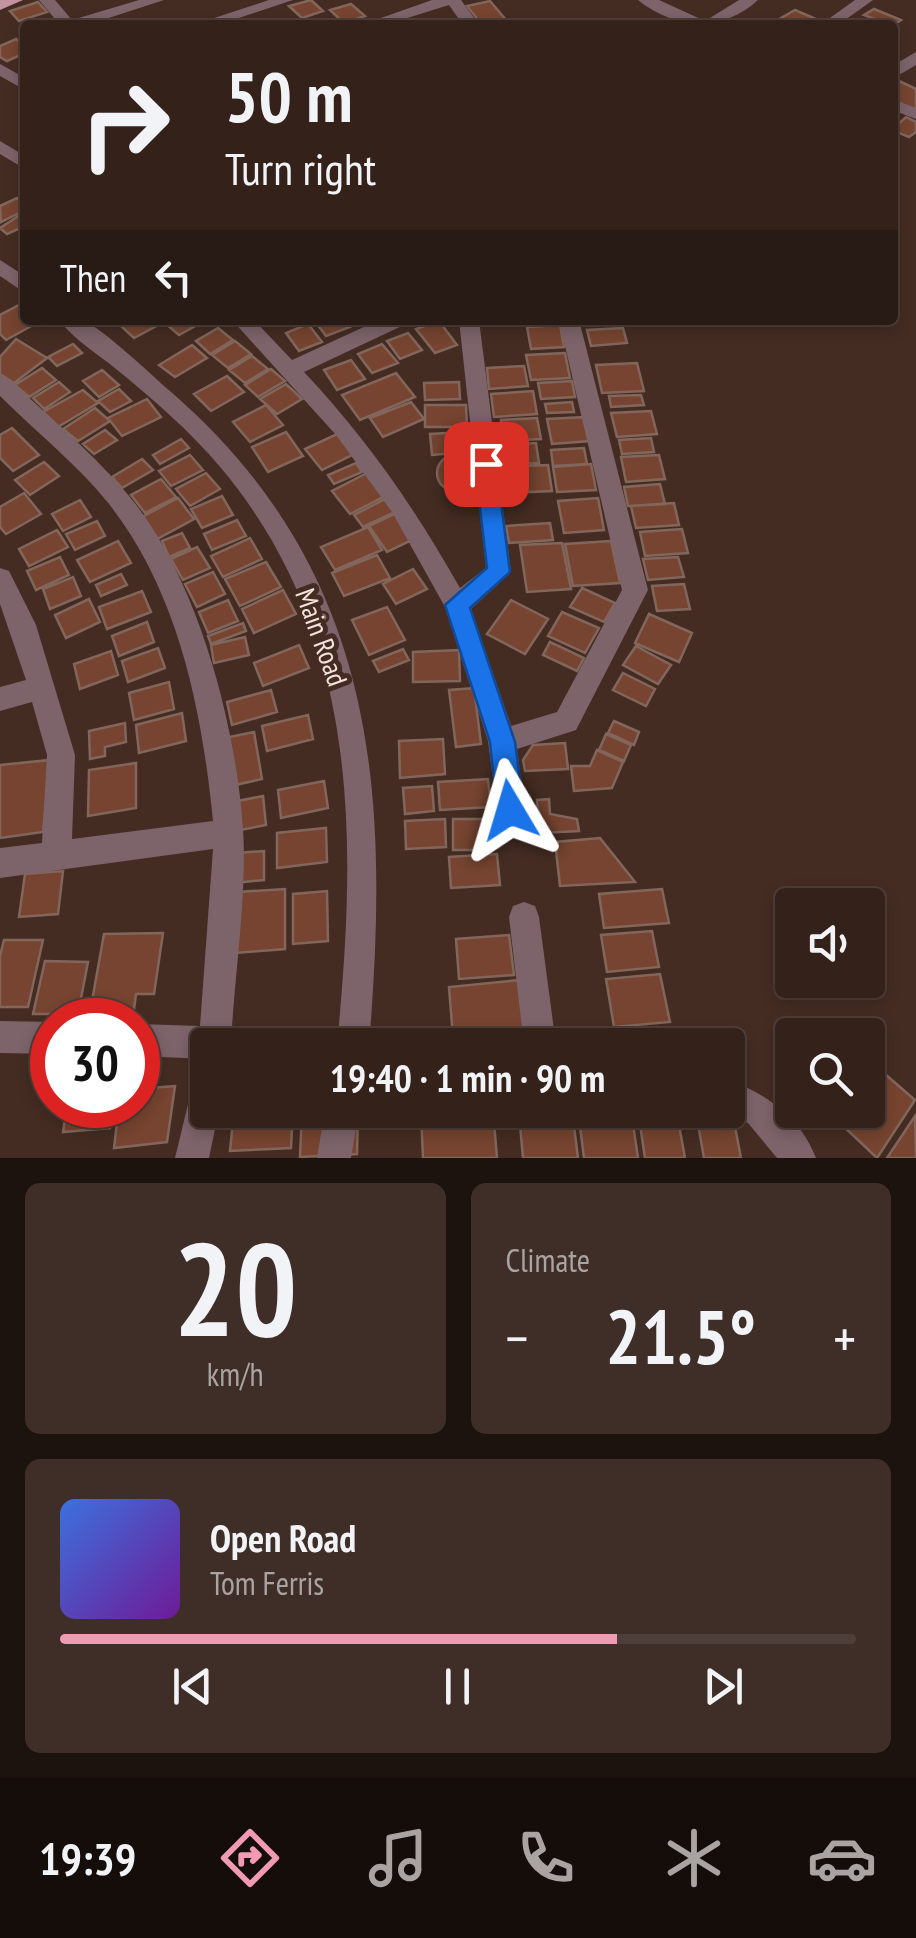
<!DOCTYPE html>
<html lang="en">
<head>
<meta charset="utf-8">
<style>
  :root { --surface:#33211a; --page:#3e2e27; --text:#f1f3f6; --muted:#a9a3a2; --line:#4e3e39; --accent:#f19ab4 }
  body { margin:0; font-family:"PT Sans Narrow",sans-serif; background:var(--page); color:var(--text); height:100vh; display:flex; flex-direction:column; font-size:38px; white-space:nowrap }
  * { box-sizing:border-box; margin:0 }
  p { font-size:32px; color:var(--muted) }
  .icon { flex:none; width:55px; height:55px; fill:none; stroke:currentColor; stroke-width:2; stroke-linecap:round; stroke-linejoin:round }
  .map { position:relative; height:1158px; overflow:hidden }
  .side { display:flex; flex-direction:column; gap:25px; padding:25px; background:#1c120e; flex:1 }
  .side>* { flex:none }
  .hud { position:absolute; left:20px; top:20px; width:878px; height:305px; border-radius:10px; box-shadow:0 5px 15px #0003,0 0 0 2px var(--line); background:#33211a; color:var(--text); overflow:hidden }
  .buttons { position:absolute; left:775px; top:888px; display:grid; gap:20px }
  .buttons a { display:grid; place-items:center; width:110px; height:110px; border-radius:10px; background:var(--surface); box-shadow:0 5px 15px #0003,0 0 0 2px var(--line); font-size:50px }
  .speed { position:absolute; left:30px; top:998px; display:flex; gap:20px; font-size:50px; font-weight:700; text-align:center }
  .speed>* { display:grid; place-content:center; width:130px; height:130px; border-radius:50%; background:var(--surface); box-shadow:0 5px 15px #0003,0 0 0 2px var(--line); line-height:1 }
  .speed .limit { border:15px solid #d22; background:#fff; color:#111 }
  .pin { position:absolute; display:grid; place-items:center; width:85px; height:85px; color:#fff; margin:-42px; border-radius:20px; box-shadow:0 5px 15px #0006 }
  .me { position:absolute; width:110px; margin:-55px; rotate:353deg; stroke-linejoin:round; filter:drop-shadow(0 0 8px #0008) }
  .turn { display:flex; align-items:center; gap:35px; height:210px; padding:0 40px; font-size:45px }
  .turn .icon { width:130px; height:130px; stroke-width:2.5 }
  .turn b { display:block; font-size:70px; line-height:85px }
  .then { display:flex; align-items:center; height:95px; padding:0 40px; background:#0003; gap:20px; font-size:38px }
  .big { font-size:75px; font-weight:700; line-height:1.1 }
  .side .widget { flex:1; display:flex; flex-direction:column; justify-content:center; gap:15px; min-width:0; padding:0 35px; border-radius:15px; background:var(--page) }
  .side .dial { align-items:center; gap:0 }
  .dial b { font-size:130px; line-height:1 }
  .song { display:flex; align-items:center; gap:30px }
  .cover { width:120px; height:120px; border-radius:15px; background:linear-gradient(135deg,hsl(220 70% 55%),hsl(280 70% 35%)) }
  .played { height:10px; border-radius:5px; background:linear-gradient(90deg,var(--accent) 70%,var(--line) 70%) }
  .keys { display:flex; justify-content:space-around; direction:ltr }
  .heat { display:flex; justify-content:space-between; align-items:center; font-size:55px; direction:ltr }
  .side .tiles { flex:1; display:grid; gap:25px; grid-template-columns:1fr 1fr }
  .widget:last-child { grid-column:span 2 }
  .trip { position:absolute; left:190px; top:1028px; width:555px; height:100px; border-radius:10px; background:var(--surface); box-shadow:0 5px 15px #0003,0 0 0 2px var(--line); font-weight:700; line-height:100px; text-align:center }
  .tabs { display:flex; height:160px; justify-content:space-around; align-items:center; background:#140d0a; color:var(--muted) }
  .tabs .icon { width:70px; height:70px }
  .tabs .current { color:var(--accent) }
  .tabs b { font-size:45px; color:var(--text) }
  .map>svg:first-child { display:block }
</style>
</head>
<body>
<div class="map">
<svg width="916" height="1158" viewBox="0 0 916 1158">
  <rect width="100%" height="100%" fill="#442c22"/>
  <!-- building -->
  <path fill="#764430" stroke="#82665b" stroke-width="2.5" d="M311 0 323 11 302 18 289 6Z
    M490 1 507 21 482 25 467 6Z
    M38 2 47 12 19 21 10 11Z
    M351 4 365 16 344 23 330 10Z
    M874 9 901 20 892 26 864 15Z
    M795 10 823 22 797 25 781 18Z
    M16 39 25 45V53L7 61 0 57V46Z
    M899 81 916 89V110L892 100V86Z
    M906 117 916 122V132L909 137 892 130Z
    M17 198 25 205V210L1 222 0 206Z
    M20 215 25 226 7 234 0 228Z
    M23 303 25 320H42L6 340 0 334V315Z
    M133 320H160L162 323 134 338 121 326Z
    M172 320H206L179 335 166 324Z
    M314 320H345L350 327 326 336Z
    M439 321 457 345 435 353 416 329Z
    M308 324 322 342 299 351 286 333Z
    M560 325 564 347 531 349 527 327Z
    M218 328 233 340 210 354 196 341Z
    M623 328 627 343 591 346 587 330Z
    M408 333 422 350 400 359 387 341Z
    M16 339 47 358 14 383 0 374V357Z
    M235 341 251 354 228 368 212 355Z
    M73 344 82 353 57 366 48 357Z
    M382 344 398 363 372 373 358 354Z
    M192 345 207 358 175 377 159 365Z
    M565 353 570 378 531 380 526 355Z
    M252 356 268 369 245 383 229 370Z
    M351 360 365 379 337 390 324 370Z
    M637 363 644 391 602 393 596 365Z
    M524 366 528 386 489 389 487 368Z
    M42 368 56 380 29 397 15 385Z
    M271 369 285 381 258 397 245 385Z
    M102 370 119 385 99 397 83 381Z
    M396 373 415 397 360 420 342 395Z
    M227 376 244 392 211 411 194 394Z
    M572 381 575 397 541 399 538 383Z
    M59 382 70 392 44 409 33 398Z
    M459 382 460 399 425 400 424 383Z
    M286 384 302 399 277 414 260 399Z
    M119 389 131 401 110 412 98 401Z
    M83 390 98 403 58 427 43 412Z
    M533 391 537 414 494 417 491 394Z
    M641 395 644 405 611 407 609 396Z
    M147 399 161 417 122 436 108 418Z
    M411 402 424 419 383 437 370 418Z
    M572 402 574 412 547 413 545 404Z
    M266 405 283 425 250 442 233 422Z
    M425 405H466L467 427H425Z
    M95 408 110 421 78 441 63 429Z
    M651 411 657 434 617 437 611 413Z
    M585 417 590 441 552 444 547 419Z
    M537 418 541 439 504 441 501 420Z
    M12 428 39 455 13 471 0 458V435Z
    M105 430 117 440 94 454 83 444Z
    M286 432 303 456 268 472 252 447Z
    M465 432 468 452 432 455 430 434Z
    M337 434 354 454 322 470 305 449Z
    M651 438 654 452 622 454 619 440Z
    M181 439 189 448 160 464 153 455Z
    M536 443 539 463 505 465 502 445Z
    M584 448 587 464 553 466 551 450Z
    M190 455 203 470 171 486 159 471Z
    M659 455 665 479 626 482 621 457Z
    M437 473a18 18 0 1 1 36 0a18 18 0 1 1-36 0Z
    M142 459 153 470 122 488 112 477Z
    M44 462 59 476 30 495 15 480Z
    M356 463 362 472 334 484 328 475Z
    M591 464 596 490 557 492 553 467Z
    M548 465 552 491 506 493 502 467Z
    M206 473 220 489 190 506 176 489Z
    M367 473 385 496 350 514 332 491Z
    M161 479 176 497 145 513 131 495Z
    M660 484 665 504 628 506 624 487Z
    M24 493 41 514 6 534 0 527V507Z
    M222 496 233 515 202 528 191 509Z
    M178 498 194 519 157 539 142 517Z
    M598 498 604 530 564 533 558 501Z
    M385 499 395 512 363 527 354 515Z
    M80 500 91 517 63 531 52 514Z
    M674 503 679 525 636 528 631 506Z
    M396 513 414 539 387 552 369 526Z
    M237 520 246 536 212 550 204 534Z
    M97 521 105 536 75 550 66 534Z
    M550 523 553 540 509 543 506 526Z
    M368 527 382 550 335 570 321 547Z
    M682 529 688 553 645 556 640 532Z
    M57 530 68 547 29 566 19 549Z
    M182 533 190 548 169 557 162 541Z
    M250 538 262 559 223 577 211 556Z
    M118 541 131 563 90 582 77 560Z
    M611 541 620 583 573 586 565 544Z
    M562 543 571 589 527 592 520 545Z
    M197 547 210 568 183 580 171 559Z
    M377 555 390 578 344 596 332 573Z
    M60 557 69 575 36 590 27 571Z
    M678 557 684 577 648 580 643 559Z
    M266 562 281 587 240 606 225 579Z
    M413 569 427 589 396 604 383 584Z
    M213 572 225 594 197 607 185 584Z
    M121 574 127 585 101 596 96 585Z
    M73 577 81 596 50 609 43 589Z
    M684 584 690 609 657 611 652 586Z
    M582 588 615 603 604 622 570 607Z
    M283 590 296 614 254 633 242 609Z
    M142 591 151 612 107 629 99 607Z
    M89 599 100 622 66 638 55 615Z
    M228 600 238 621 208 633 199 612Z
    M511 600 548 619 525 654 487 634Z
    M387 607 405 640 369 655 352 620Z
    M562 612 599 628 585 653 548 636Z
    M649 614 692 633 679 662 635 643Z
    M147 622 154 642 119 656 112 636Z
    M243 623 246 631 211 644 208 636Z
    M245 637 249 655 214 663 211 645Z
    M550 642 584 658 577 671 543 655Z
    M299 645 309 668 263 686 254 663Z
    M636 646 671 665 658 684 623 665Z
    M158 648 165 668 128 682 122 661Z
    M403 649 409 660 379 672 373 661Z
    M459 650 460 681 413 682V652Z
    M111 651 118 675 80 689 74 664Z
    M623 673 655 689 646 706 613 690Z
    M169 682 174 709 134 720 129 693Z
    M474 688 481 744 456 747 449 690Z
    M271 690 277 712 232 725 227 702Z
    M182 713 186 741 139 753 136 725Z
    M308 715 313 739 267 751 262 726Z
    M614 721 639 732 634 745 608 733Z
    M125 723 126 742 105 747V756L90 759 89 731Z
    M254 732 262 779 222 788 215 740Z
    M606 734 631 745 624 761 599 750Z
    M443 739 445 774 400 778 399 741Z
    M565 743 568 769 525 771 523 760 533 745Z
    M597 750 623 762 612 788 574 791 571 766H590Z
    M50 760 43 832 0 838V765Z
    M136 763V808L88 816 89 770Z
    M488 779 491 807 440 810 438 782Z
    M324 781 328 808 281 818 278 790Z
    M432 786 434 811 405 814 403 788Z
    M263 796 266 825 230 832 227 803Z
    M549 799 550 814 577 819 579 831 540 833 537 800Z
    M445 819 446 847 406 849 405 821Z
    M453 819H491L493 850H453Z
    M326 828 327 862 277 868V833Z
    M600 838 635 882 560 886 555 842Z
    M264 851V880L224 884 225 854Z
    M497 854 500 885 451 888 449 857Z
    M63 871 58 914 19 917 25 874Z
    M285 889V949L236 953 238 892Z
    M662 889 669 923 604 928 599 894Z
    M327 891 328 941 293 944V894Z
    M652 931 659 967 607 972 601 935Z
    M163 933 154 994H136L133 1017 89 1018 104 934Z
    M509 935 514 975 459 979 456 939Z
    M4 940H43L28 1007H0V956Z
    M45 961 88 962 78 1014H33Z
    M660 974 670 1022 614 1027 606 979Z
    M519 980 525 1032 453 1038 449 987Z
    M877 1067 915 1100 877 1158 839 1122 847 1110H868V1081Z
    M175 1086 167 1142 114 1148 119 1105H138V1089Z
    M67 1105H113L110 1128 63 1132Z
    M234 1110H293L291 1148 230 1151Z
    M302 1110H358L357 1154 300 1157Z
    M493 1110 497 1158H423L421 1112Z
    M572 1110 578 1158H523L519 1113Z
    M631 1110 638 1158H584L578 1111Z
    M732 1111 741 1158H704L696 1113Z
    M677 1114 685 1158H645L639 1118Z
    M915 1116 916 1158H887Z"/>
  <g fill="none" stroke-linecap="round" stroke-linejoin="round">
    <!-- minor -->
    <path fill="#7d636a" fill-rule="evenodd" d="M39 0H55L72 20 139 0H164L87 25H60Z
      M269 0H293L218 25H193Z
      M432 0H461L479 25H463L449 5 385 25H361Z
      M638 0H659L705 21 739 0H758C722 33 676 30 638 0Z
      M855 0H873L838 25H820Z
      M916 52V65L892 79V66Z
      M0 64 25 78V90L0 76Z
      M892 99 916 108V119L892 110Z
      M0 141 25 156V169L0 154Z
      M0 260 25 276V293L0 276Z
      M59 320C65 320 75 318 82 320 99 325 154 377 170 391 378 571 390 790 369 1045H337C357 840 361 635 221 468 190 431 153 399 116 369 98 354 73 339 59 320Z
      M232 320H254L292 360 379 320H407L404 325 304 372C368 440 414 507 460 588L486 568 459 320H479L511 572 471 609 511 726 557 712 622 590 559 320H579L648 590 576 730 517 749 525 810 521 820 511 824 501 820 497 810 488 741 445 607 392 512 336 435Z
      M0 375 8 378C46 414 88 449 123 489 196 570 236 723 243 829 247 888 236 967 232 1027L262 1029 274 1033 278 1045H208V1059L138 1056V1024L200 1026 213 849 0 878V848L42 843 47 755 32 702 0 711V687L26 680 0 604V568L9 571 36 625 75 755 72 839 213 821C202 711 179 593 109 504 78 465 35 431 0 396Z
      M524 902 535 906 539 917 556 1045H524L509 917 513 906Z
      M0 1021 52 1022V1054L0 1053Z
      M208 1066V1110H219L209 1158H175L196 1071Z
      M728 1079C767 1095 800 1117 816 1158H777L748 1123 720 1110H728Z
      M325 1110H359L351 1158H317Z"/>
    <!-- major -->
    <path fill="#c5929f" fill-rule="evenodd" d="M0 0H23L0 10Z"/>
  </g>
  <!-- route -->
  <path fill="#1a73e8" stroke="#114b97" stroke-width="2.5" d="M486 456 496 464 510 572 470 608 515 742 524 810 520 819 510 822 501 819 497 810 490 742 445 605 487 568 475 464Z"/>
  <g text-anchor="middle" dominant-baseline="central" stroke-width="10" stroke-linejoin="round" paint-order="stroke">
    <!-- street labels -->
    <g font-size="28" fill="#f3e3dd" stroke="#442c22">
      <text transform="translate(322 637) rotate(70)">Main Road</text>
    </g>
  </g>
</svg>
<div class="buttons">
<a><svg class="icon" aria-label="sound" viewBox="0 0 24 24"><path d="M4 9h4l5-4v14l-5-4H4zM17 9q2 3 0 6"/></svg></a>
<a><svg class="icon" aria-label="search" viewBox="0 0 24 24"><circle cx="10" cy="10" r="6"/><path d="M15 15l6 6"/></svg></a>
</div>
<div class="speed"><div class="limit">30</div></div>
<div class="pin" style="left:486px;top:464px;background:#d93025"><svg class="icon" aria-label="arrive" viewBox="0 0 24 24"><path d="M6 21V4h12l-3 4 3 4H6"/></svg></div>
<svg class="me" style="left:510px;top:810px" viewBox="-20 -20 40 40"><path d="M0-17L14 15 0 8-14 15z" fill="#1a73e8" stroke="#fff" stroke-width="4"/></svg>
<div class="trip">19:40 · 1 min · 90 m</div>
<div class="hud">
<div class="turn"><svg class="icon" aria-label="right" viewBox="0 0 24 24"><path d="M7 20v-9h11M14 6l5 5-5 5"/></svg><div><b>50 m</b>Turn right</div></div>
<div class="then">Then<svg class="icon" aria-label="left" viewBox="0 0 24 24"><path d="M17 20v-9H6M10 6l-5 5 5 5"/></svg></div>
</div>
</div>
<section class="side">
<div class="tiles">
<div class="widget dial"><b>20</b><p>km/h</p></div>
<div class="widget"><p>Climate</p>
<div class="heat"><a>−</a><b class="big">21.5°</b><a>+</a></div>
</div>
<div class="widget">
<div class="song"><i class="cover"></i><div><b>Open Road</b><p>Tom Ferris</p></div></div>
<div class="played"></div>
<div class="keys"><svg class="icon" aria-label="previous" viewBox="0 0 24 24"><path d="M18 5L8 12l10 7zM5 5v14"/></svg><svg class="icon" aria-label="pause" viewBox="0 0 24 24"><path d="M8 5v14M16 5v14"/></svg><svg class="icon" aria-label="next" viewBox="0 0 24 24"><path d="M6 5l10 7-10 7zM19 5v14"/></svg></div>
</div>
</div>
</section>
<nav class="tabs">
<b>19:39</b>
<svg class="icon current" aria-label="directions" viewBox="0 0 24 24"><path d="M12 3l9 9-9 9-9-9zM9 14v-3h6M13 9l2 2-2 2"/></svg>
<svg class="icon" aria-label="music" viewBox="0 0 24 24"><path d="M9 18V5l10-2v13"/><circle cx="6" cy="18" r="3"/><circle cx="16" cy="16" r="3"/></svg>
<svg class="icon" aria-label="phone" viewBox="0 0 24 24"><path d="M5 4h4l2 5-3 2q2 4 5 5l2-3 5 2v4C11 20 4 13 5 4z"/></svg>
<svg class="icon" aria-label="climate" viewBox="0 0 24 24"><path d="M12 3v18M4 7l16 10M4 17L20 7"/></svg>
<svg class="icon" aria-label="car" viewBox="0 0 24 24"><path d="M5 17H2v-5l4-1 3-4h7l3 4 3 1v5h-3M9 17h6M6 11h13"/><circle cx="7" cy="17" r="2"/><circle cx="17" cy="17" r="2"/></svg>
</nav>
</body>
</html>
